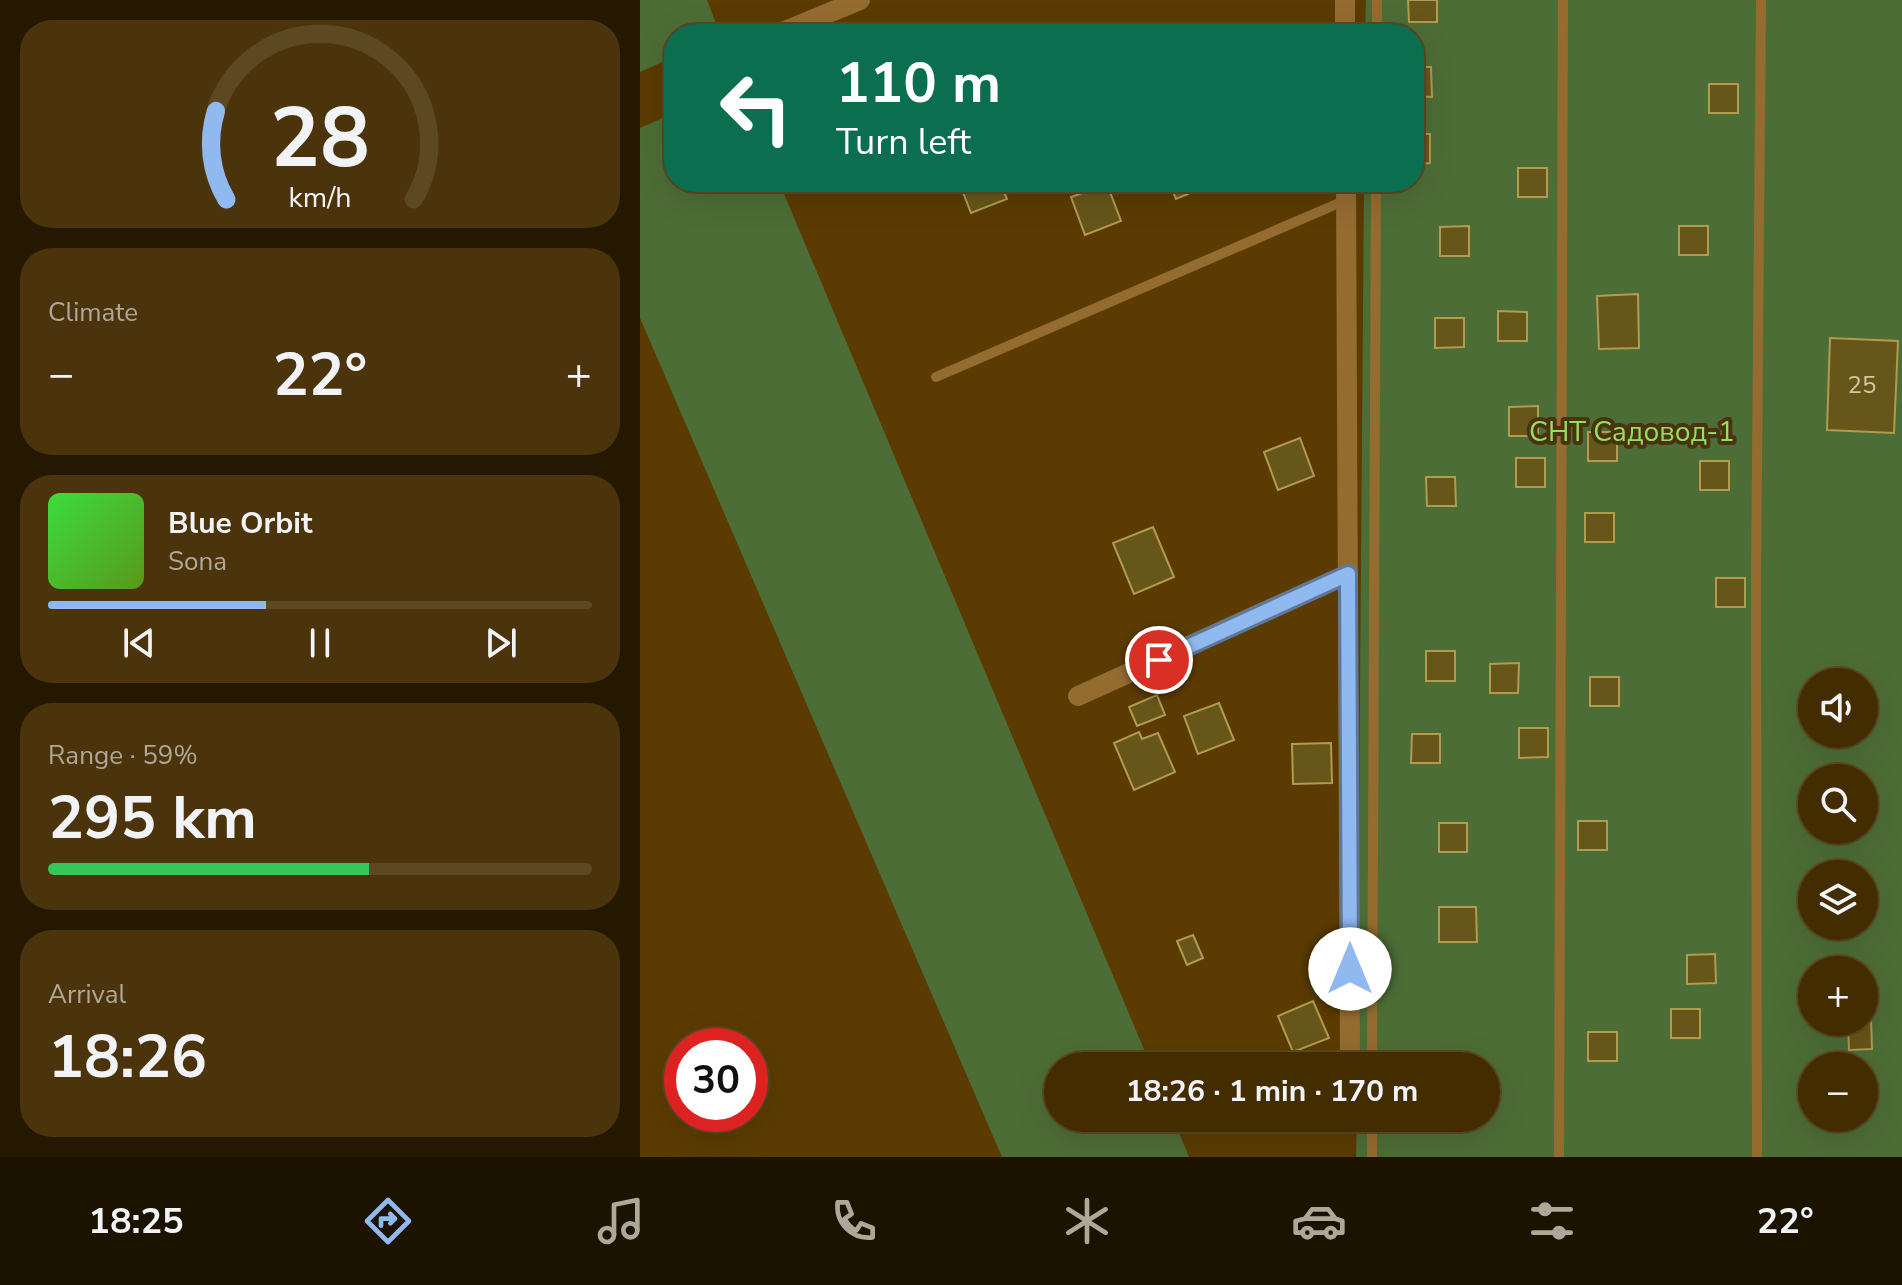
<!DOCTYPE html>
<html lang="en">
<head>
<meta charset="utf-8">
<style>
  :root { --surface:#442c01; --page:#4b340b; --text:#f1f3f6; --muted:#afa799; --line:#5c4823; --accent:#90b9f0 }
  body { margin:0; font-family:"Nunito Sans",sans-serif; background:var(--page); color:var(--text); height:100vh; display:flex; flex-direction:column; font-size:30px; white-space:nowrap }
  * { box-sizing:border-box; margin:0 }
  p { font-size:26px; color:var(--muted) }
  .icon { flex:none; width:44px; height:44px; fill:none; stroke:currentColor; stroke-width:2; stroke-linecap:round; stroke-linejoin:round }
  .map { position:relative; flex:1; overflow:hidden }
  .details { display:flex; flex-direction:column; gap:20px; padding:20px; background:#251801; width:640px }
  .details>* { flex:none }
  .top-card { position:absolute; left:24px; top:24px; width:760px; height:168px; border-radius:32px; box-shadow:0 8px 32px #0002,0 0 0 2px var(--line); background:#0b6e4f; color:#fff; overflow:hidden }
  .buttons { position:absolute; left:1158px; top:668px; display:grid; gap:16px }
  .buttons a { display:grid; place-items:center; width:80px; height:80px; border-radius:50%; background:var(--surface); box-shadow:0 8px 32px #0002,0 0 0 2px var(--line); font-size:40px }
  .speed { position:absolute; left:24px; top:1028px; display:flex; gap:16px; font-size:40px; font-weight:700; text-align:center }
  .speed>* { display:grid; place-content:center; width:104px; height:104px; border-radius:50%; background:var(--surface); box-shadow:0 8px 32px #0002,0 0 0 2px var(--line); line-height:1 }
  .speed .limit { border:12px solid #d22; background:#fff; color:#111 }
  .pin { position:absolute; display:grid; place-items:center; width:68px; height:68px; color:#fff; margin:-34px; border:4px solid #fff; border-radius:50%; box-shadow:0 2px 8px #0007 }
  .me { position:absolute; width:88px; margin:-44px; rotate:0deg; stroke-linejoin:round; filter:drop-shadow(0 0 6px #0008) }
  .turn { display:flex; align-items:center; gap:28px; height:168px; padding:0 40px; font-size:36px }
  .turn .icon { width:104px; height:104px; stroke-width:2.5 }
  .turn b { display:block; font-size:56px; line-height:68px }
  .big { font-size:60px; font-weight:700; line-height:1.1 }
  .details .tile { flex:1; display:flex; flex-direction:column; justify-content:center; gap:12px; min-width:0; padding:0 28px; border-radius:32px; background:var(--page) }
  .details .dial { align-items:center; gap:0 }
  .dial svg { height:208px; overflow:visible; fill:none; stroke:var(--line); stroke-width:7; stroke-linecap:round; text-anchor:middle }
  .dial text { fill:var(--text); stroke:none }
  .song { display:flex; align-items:center; gap:24px }
  .cover { width:96px; height:96px; border-radius:12px; background:linear-gradient(135deg,hsl(120 70% 55%),hsl(90 70% 35%)) }
  .played { height:8px; border-radius:4px; background:linear-gradient(90deg,var(--accent) 40%,var(--line) 40%) }
  .keys { display:flex; justify-content:space-around; direction:ltr }
  .heat { display:flex; justify-content:space-between; align-items:center; font-size:44px; direction:ltr }
  .charge { height:12px; border-radius:6px; background:linear-gradient(90deg,#34c759 59%,var(--line) 0) }
  .trip { position:absolute; left:404px; top:1052px; width:456px; height:80px; border-radius:40px; background:var(--surface); box-shadow:0 8px 32px #0002,0 0 0 2px var(--line); font-weight:700; line-height:80px; text-align:center }
  .dock { display:flex; height:128px; justify-content:space-around; align-items:center; background:#1b1200; color:var(--muted) }
  .dock .icon { width:56px; height:56px }
  .dock .current { color:var(--accent) }
  .dock b { font-size:36px; color:var(--text) }
  main { display:flex; flex:1; min-height:0 }
  .map>svg:first-child { display:block }
</style>
</head>
<body>
<main>
<section class="details">
<div class="tile dial"><svg viewBox="0 0 100 80">
<path d="M14 69A42 42 0 1 1 86 69"/>
<path d="M14 69A42 42 0 0 1 10 35" stroke="#90b9f0"/>
<text x="50" y="56" font-size="32" font-weight="700">28</text>
<text x="50" y="72" font-size="11">km/h</text>
</svg></div>
<div class="tile"><p>Climate</p>
<div class="heat"><a>−</a><b class="big">22°</b><a>+</a></div>
</div>
<div class="tile">
<div class="song"><i class="cover"></i><div><b>Blue Orbit</b><p>Sona</p></div></div>
<div class="played"></div>
<div class="keys"><svg class="icon" aria-label="previous" viewBox="0 0 24 24"><path d="M18 5L8 12l10 7zM5 5v14"/></svg><svg class="icon" aria-label="pause" viewBox="0 0 24 24"><path d="M8 5v14M16 5v14"/></svg><svg class="icon" aria-label="next" viewBox="0 0 24 24"><path d="M6 5l10 7-10 7zM19 5v14"/></svg></div>
</div>
<div class="tile"><p>Range · 59%</p><b class="big">295 km</b><div class="charge"></div></div>
<div class="tile"><p>Arrival</p><b class="big">18:26</b></div>
</section>
<div class="map">
<svg width="1262" height="1157" viewBox="0 0 1262 1157">
  <rect width="100%" height="100%" fill="#5b3b01"/>
  <!-- green -->
  <path fill="#4d6d36" fill-rule="evenodd" d="M0 0H67L80 34H34V57L0 72Z
    M726 0H1262V1157H716L717 1118H846V1066H717L724 182H774V34H725ZM1172 682H1224V734H1172ZM1172 778H1224V830H1172ZM1172 874H1224V926H1172ZM1172 970H1224V1022H1172ZM1172 1066H1224V1118H1172Z
    M34 113V182H139L511 1066H418V1118H533L549 1157H362L0 318V128Z"/>
  <!-- building -->
  <path fill="#67561a" stroke="#b19b4e" stroke-width="2" d="M768 0H797V22H769Z
    M774 67H791L792 97 774 96Z
    M1069 84H1098V113H1069Z
    M774 134H790V163L774 164Z
    M878 168H907V197H878Z
    M319 182H360L367 199 331 213Z
    M529 182H550L543 185 548 194 536 199Z
    M467 184 481 221 445 235 431 197Z
    M829 226V256H800V227Z
    M1039 226H1068V255H1039Z
    M998 294 999 348 959 349 957 296Z
    M858 311 887 312V341H858Z
    M795 318H824V347L795 348Z
    M1190 338 1258 341 1254 433 1187 430Z
    M898 406V436H869V407Z
    M948 432H977V461H948Z
    M660 438 674 476 638 490 624 452Z
    M876 458H905V487H876Z
    M1060 461H1089V490H1060Z
    M786 477H815L816 506H787Z
    M945 513H974V542H945Z
    M513 527 534 577 494 594 473 543Z
    M1076 578H1105V607H1076Z
    M786 651H815V681H786Z
    M879 663 878 693H850V664Z
    M950 677H979V706H950Z
    M517 695 525 715 497 726 489 707Z
    M579 703 594 740 558 754 544 716Z
    M879 728H908V757L879 758Z
    M499 732 502 739 518 733 535 772 494 790 474 743Z
    M772 734H800V763H771Z
    M691 743 692 783 653 784 652 744Z
    M938 821H967V850H938Z
    M799 823H827V852H799Z
    M799 907H836L837 942H799Z
    M553 935 563 958 547 965 537 941Z
    M1075 954 1076 983 1047 984V955Z
    M673 1001 689 1038 653 1052 638 1016Z
    M1031 1009H1060V1038H1031Z
    M1224 1018H1231L1232 1049 1209 1050 1208 1022H1224Z
    M948 1032H977V1061H948Z"/>
  <g fill="none" stroke-linecap="round" stroke-linejoin="round">
    <!-- lane -->
    <path stroke="#956c30" stroke-width="10" d="M737 34V0
      M296 377 706 200
      M732 1066 736 182
      M732 1157V1118
      M919 1157 923 0
      M1117 1157 1116 581 1121 0"/>
    <!-- street -->
    <path stroke="#956c30" stroke-width="20" d="M705 0V34
      M140 33 220 0
      M706 182 710 1060
      M438 696 708 574"/>
  </g>
  <g fill="none" stroke-linecap="round" stroke-linejoin="round">
    <defs>
      <path id="route" d="M519 660 708 574 710 969"/>
    </defs>
    <!-- route casing -->
    <use href="#route" stroke="#5e789c" stroke-width="20"/>
    <!-- route -->
    <use href="#route" stroke="#90b9f0" stroke-width="14"/>
  </g>
  <g text-anchor="middle" dominant-baseline="central" stroke-width="8" stroke-linejoin="round" paint-order="stroke">
    <!-- number labels -->
    <g font-size="24" fill="#d8c5a3">
      <text x="1222" y="385">25</text>
    </g>
    <!-- park labels -->
    <g font-size="28" fill="#96de5e" stroke="#4a330f">
      <text x="992" y="432">СНТ Садовод-1</text>
    </g>
  </g>
</svg>
<div class="buttons">
<a><svg class="icon" aria-label="sound" viewBox="0 0 24 24"><path d="M4 9h4l5-4v14l-5-4H4zM17 9q2 3 0 6"/></svg></a>
<a><svg class="icon" aria-label="search" viewBox="0 0 24 24"><circle cx="10" cy="10" r="6"/><path d="M15 15l6 6"/></svg></a>
<a><svg class="icon" aria-label="layers" viewBox="0 0 24 24"><path d="M12 4l9 5-9 5-9-5zM3 14l9 5 9-5"/></svg></a>
<a>+</a>
<a>−</a>
</div>
<div class="speed"><div class="limit">30</div></div>
<div class="pin" style="left:519px;top:660px;background:#d93025"><svg class="icon" aria-label="arrive" viewBox="0 0 24 24"><path d="M6 21V4h12l-3 4 3 4H6"/></svg></div>
<svg class="me" style="left:710px;top:969px" viewBox="-20 -20 40 40"><circle r="19" fill="#fff"/><path d="M0-13L10 11 0 6-10 11z" fill="#90b9f0"/></svg>
<div class="trip">18:26 · 1 min · 170 m</div>
<div class="top-card">
<div class="turn"><svg class="icon" aria-label="left" viewBox="0 0 24 24"><path d="M17 20v-9H6M10 6l-5 5 5 5"/></svg><div><b>110 m</b>Turn left</div></div>
</div>
</div>
</main>
<nav class="dock">
<b>18:25</b>
<svg class="icon current" aria-label="directions" viewBox="0 0 24 24"><path d="M12 3l9 9-9 9-9-9zM9 14v-3h6M13 9l2 2-2 2"/></svg>
<svg class="icon" aria-label="music" viewBox="0 0 24 24"><path d="M9 18V5l10-2v13"/><circle cx="6" cy="18" r="3"/><circle cx="16" cy="16" r="3"/></svg>
<svg class="icon" aria-label="phone" viewBox="0 0 24 24"><path d="M5 4h4l2 5-3 2q2 4 5 5l2-3 5 2v4C11 20 4 13 5 4z"/></svg>
<svg class="icon" aria-label="climate" viewBox="0 0 24 24"><path d="M12 3v18M4 7l16 10M4 17L20 7"/></svg>
<svg class="icon" aria-label="car" viewBox="0 0 24 24"><path d="M5 17H2v-5l4-1 3-4h7l3 4 3 1v5h-3M9 17h6M6 11h13"/><circle cx="7" cy="17" r="2"/><circle cx="17" cy="17" r="2"/></svg>
<svg class="icon" aria-label="filters" viewBox="0 0 24 24"><path d="M4 7h16M4 17h16"/><circle cx="9" cy="7" r="2"/><circle cx="15" cy="17" r="2"/></svg>
<b>22°</b>
</nav>
</body>
</html>
